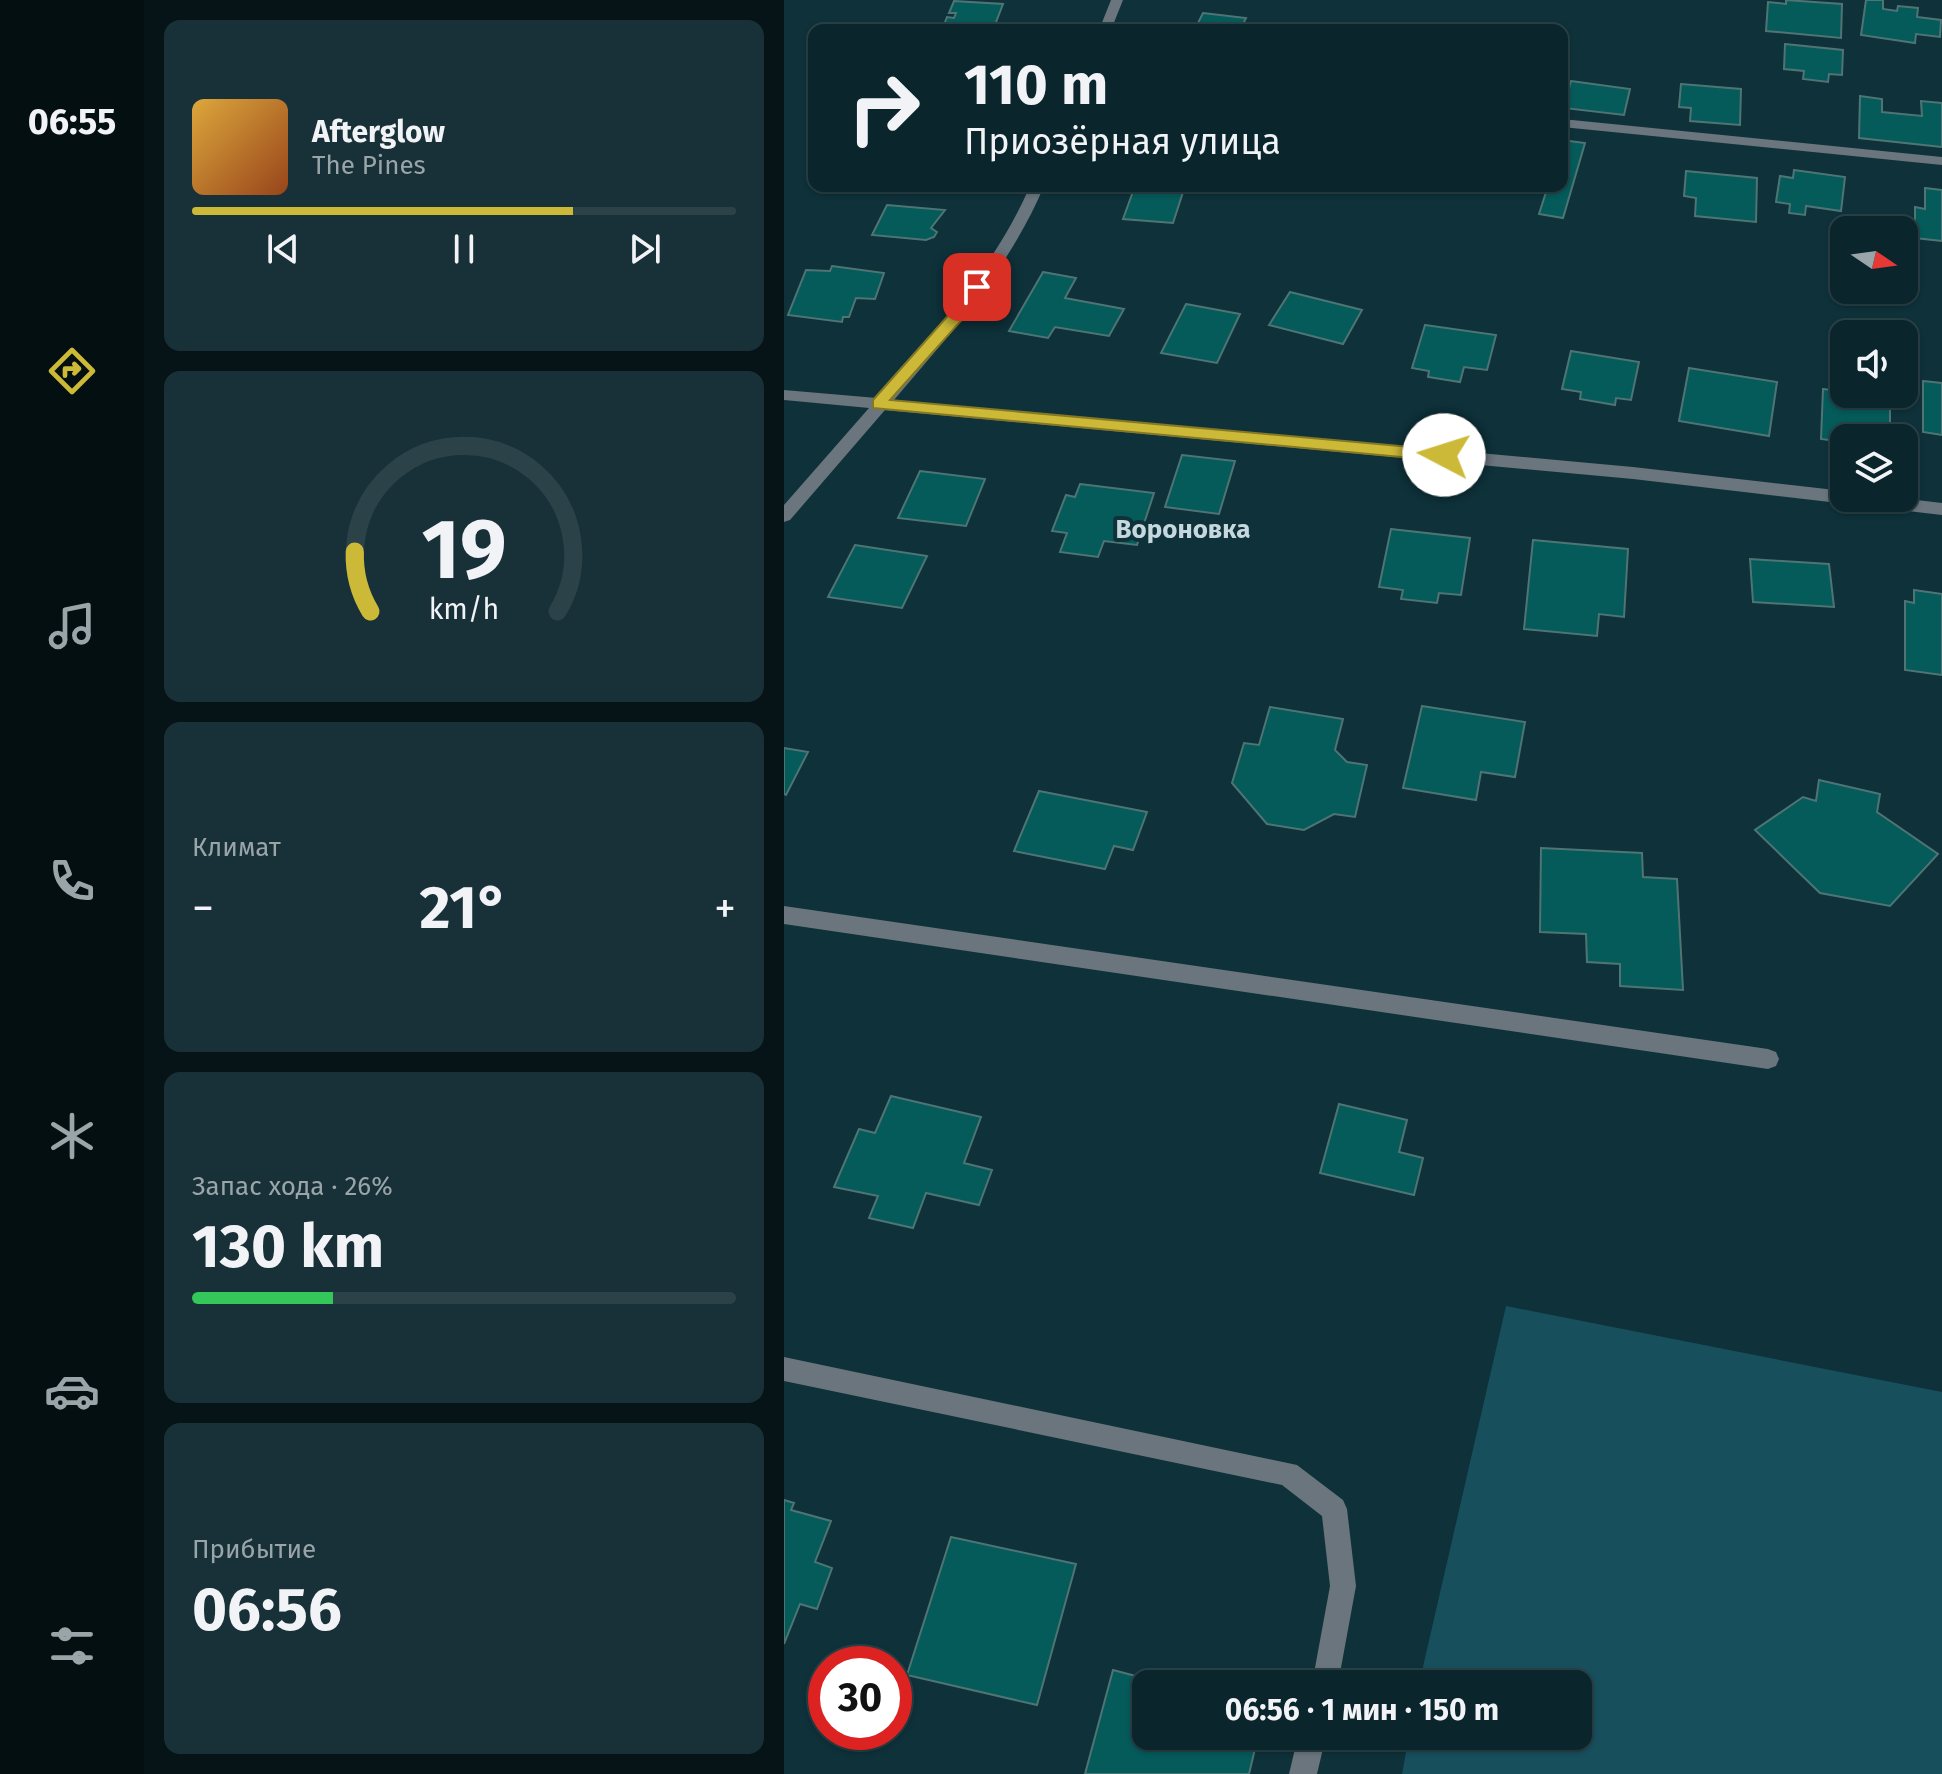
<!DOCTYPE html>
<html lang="ru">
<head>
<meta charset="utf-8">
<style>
  :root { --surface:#0a252c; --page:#183138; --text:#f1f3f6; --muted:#99a5a9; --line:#2a4248; --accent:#ccb938 }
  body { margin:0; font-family:"Fira Sans",sans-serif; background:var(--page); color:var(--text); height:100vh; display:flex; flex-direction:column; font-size:30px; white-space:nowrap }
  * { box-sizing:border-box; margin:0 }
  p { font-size:26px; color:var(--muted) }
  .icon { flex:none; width:44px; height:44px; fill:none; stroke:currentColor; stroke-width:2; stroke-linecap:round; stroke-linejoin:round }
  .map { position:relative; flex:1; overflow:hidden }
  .drawer { display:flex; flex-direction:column; gap:20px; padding:20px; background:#061418; width:640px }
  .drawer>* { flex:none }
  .hud { position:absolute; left:24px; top:24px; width:760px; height:168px; border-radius:16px; box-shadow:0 2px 6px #0004,0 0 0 2px var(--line); background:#0a252c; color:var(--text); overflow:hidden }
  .needle { width:52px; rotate:103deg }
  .fabs { position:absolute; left:1046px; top:216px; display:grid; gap:16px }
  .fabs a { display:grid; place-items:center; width:88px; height:88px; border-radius:16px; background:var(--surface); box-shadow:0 2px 6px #0004,0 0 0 2px var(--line); font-size:40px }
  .speed { position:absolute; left:24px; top:1646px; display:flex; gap:16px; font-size:40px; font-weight:700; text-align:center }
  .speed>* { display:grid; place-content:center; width:104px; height:104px; border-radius:50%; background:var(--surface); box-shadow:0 2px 6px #0004,0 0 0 2px var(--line); line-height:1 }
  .speed .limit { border:12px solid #d22; background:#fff; color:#111 }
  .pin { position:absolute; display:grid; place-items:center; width:68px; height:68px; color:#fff; margin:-34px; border-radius:16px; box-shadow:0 4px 12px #0006 }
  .me { position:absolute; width:88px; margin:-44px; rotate:275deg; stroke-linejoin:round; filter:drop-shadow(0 0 6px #0008) }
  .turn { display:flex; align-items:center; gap:28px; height:168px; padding:0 24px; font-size:36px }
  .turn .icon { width:104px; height:104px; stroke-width:2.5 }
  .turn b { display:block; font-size:56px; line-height:68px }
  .big { font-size:60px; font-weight:700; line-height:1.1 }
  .drawer .card { flex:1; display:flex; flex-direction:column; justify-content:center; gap:12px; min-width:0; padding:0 28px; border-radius:16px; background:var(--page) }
  .drawer .dial { align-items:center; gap:0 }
  .dial svg { height:208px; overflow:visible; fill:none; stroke:var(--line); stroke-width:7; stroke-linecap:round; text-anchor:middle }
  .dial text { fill:var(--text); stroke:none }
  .song { display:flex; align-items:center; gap:24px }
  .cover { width:96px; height:96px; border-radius:12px; background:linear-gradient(135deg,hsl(40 70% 55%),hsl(20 70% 35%)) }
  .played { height:8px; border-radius:4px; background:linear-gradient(90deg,var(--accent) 70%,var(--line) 70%) }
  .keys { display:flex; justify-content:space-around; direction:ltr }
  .heat { display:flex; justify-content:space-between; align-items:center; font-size:44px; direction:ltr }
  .charge { height:12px; border-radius:6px; background:linear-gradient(90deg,#34c759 26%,var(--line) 0) }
  .trip { position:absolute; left:348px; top:1670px; width:460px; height:80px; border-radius:16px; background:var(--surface); box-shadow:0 2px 6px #0004,0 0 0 2px var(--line); font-weight:700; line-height:80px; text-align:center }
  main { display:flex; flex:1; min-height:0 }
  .tabs { display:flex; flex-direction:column; width:144px; justify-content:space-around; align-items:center; background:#040f12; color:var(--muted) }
  .tabs .icon { width:56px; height:56px }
  .tabs .on { color:var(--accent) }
  .tabs b { font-size:36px; color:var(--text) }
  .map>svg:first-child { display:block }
</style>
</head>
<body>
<main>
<nav class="tabs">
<b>06:55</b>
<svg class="icon on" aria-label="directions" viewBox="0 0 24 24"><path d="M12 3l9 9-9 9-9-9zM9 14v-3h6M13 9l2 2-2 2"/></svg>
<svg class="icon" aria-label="music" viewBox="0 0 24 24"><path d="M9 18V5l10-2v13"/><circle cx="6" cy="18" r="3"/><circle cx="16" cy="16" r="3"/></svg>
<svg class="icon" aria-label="phone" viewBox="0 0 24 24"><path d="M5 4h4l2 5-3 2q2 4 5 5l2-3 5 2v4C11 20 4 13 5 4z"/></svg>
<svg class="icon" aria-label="climate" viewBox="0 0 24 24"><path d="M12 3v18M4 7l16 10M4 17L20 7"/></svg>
<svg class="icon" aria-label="car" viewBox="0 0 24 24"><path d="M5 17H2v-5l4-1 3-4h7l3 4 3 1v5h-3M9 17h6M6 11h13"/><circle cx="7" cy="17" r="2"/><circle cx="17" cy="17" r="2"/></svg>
<svg class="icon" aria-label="filters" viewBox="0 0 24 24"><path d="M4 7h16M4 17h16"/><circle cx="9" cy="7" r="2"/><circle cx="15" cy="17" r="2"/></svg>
</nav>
<section class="drawer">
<div class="card">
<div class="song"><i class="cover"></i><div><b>Afterglow</b><p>The Pines</p></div></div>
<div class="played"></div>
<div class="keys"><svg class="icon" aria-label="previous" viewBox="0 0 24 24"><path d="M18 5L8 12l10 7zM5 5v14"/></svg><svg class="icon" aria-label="pause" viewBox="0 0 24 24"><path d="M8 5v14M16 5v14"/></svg><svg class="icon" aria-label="next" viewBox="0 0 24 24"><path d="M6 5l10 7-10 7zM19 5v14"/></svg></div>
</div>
<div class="card dial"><svg viewBox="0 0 100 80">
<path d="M14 69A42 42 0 1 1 86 69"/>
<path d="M14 69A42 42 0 0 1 8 46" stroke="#ccb938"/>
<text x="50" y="56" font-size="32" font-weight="700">19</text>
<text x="50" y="72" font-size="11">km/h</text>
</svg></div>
<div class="card"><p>Климат</p>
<div class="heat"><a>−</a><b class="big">21°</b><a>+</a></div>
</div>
<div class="card"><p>Запас хода · 26%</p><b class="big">130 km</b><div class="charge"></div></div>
<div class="card"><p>Прибытие</p><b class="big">06:56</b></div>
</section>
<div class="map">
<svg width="1158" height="1774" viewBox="0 0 1158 1774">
  <rect width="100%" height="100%" fill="#0e313a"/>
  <!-- green -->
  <path fill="#174f5d" d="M722 1306 1158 1392V1774H618L625 1736H794V1684H635Z"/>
  <!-- building -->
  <path fill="#055a5a" stroke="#4f7474" stroke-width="2" d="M1002 0 1058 4 1057 38 982 31 984 2 1002 4Z
    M1082 0H1099V9L1113 11 1114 6 1134 8 1133 17 1157 20 1156 37 1132 34 1131 43 1077 35Z
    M170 1 219 4 209 30H158L163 17 170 18 172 13H165Z
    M419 13 462 18 456 30H384L388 23 413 25Z
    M1001 44 1059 50 1058 75 1045 74 1044 82 1019 79 1020 71 1000 69Z
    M787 81 846 89 840 115 780 108Z
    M897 84 957 89 956 125 906 121 907 108 895 107Z
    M1076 96 1098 99V112L1138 116 1137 101 1158 103V147L1075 138Z
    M778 140 801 143 779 218 755 214 763 189 746 186H778Z
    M1010 170 1061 177 1057 211 1022 206 1021 215 1005 213 1006 204 992 202 996 176 1009 178Z
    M902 171 973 178 972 222 911 216 912 198 900 196Z
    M114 186H171L169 191Z
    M351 186H401L389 223 339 219Z
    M1141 188 1158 190V241L1131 238V207L1141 209Z
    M103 205 161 210 147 228 153 232 150 237 142 240 88 235Z
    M48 266 100 273 91 299 72 298 65 317H59L58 322 4 315 22 270 46 271Z
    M259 272 292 278 281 298 340 309 325 336 271 327 264 338 225 331Z
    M506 292 578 310 559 344 485 325Z
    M402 304 456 314 433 363 377 353Z
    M641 325 712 335 703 370 680 367 676 382 644 377 645 371 628 368Z
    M787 351 855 362 847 400 832 398 831 405 796 399 797 392 778 389Z
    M905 368 993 382 985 436 895 421Z
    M1139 381 1158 383V435L1139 432Z
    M1039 389 1106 397V438H1060V442L1037 439Z
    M398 455 451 461 435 514 381 507Z
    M136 471 201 479 182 526 114 518Z
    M296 484 370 493 353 545 320 541 314 557 276 552 283 533 268 531 282 495 291 497Z
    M607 529 686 538 677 595 655 593 653 603 617 599 619 590 595 587Z
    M749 540 844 549 840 617 815 614 813 636 740 629Z
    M71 545 143 556 118 608 44 597Z
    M966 559 1045 564 1050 607 969 602Z
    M1130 590 1158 594V675L1121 670V601L1130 603Z
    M638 706 741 722 731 777 697 772 692 800 619 788Z
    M486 707 559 719 551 750 563 762 583 765 571 817 550 814 520 830 483 824 448 783 460 743 475 745Z
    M0 748 24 752 2 795 0 794Z
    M1035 780 1096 794 1093 812 1154 854 1106 906 1036 893 971 830 1019 797 1032 801Z
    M255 791 363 812 349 850 330 846 321 869 230 851Z
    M757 848 858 853 859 877 893 879 899 990 836 986V964L803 962 802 934 756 932Z
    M107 1096 197 1117 180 1163 208 1170 195 1205 142 1193 129 1228 85 1218 94 1196 50 1187 75 1129 91 1133Z
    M555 1104 623 1120 615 1152 639 1158 630 1195 536 1173Z
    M0 1500 10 1503 7 1510 47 1521 31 1562 48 1568 33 1609 16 1604 0 1644Z
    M167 1537 292 1564 253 1705 123 1675Z
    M329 1670 382 1684H362V1736H474L465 1774H301Z"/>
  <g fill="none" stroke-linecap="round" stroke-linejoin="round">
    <!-- minor -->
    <path fill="#6a757d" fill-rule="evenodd" d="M327 0H339L327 30H315Z
      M778 119 1158 157V165L778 127Z
      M246 186H260C226 267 167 333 110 400L849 467 1060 491V498H1116L1158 503V515L849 479 101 410 6 520 0 522V505L85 408 0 400V390L93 398C151 332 211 267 246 186Z
      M0 906 984 1049 992 1052 995 1059 992 1066 984 1069 0 924Z
      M0 1357 513 1465 559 1500 563 1509 572 1586 554 1684H528L546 1586 538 1516 498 1485 0 1381Z
      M514 1736H542L533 1774H505Z"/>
  </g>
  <!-- route -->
  <path fill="#ccb938" stroke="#857824" stroke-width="2" d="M193 283 200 287 184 313 106 400 660 450 668 455 660 461 89 408V400Z"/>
  <g text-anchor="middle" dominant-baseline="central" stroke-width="8" stroke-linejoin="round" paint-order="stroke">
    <!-- quarter labels -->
    <g font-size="26" font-weight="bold" fill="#c6d8de" stroke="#0e313a">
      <text x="399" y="529">Вороновка</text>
    </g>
  </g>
</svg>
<div class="fabs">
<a><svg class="needle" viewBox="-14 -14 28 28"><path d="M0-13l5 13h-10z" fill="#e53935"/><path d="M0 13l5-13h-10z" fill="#99a5a9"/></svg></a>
<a><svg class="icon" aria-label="sound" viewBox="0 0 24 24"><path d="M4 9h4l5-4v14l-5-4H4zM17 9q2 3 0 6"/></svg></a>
<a><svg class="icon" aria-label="layers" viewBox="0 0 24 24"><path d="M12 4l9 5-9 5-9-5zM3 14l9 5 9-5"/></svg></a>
</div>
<div class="speed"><div class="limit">30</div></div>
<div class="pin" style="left:193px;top:287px;background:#d93025"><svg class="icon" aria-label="arrive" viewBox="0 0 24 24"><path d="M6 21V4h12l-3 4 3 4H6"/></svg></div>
<svg class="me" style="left:660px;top:455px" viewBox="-20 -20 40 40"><circle r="19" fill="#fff"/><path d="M0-13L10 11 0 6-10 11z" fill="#ccb938"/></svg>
<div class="trip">06:56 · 1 мин · 150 m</div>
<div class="hud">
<div class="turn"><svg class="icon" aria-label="right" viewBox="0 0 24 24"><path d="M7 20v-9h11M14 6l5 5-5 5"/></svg><div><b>110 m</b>Приозёрная улица</div></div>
</div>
</div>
</main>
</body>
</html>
